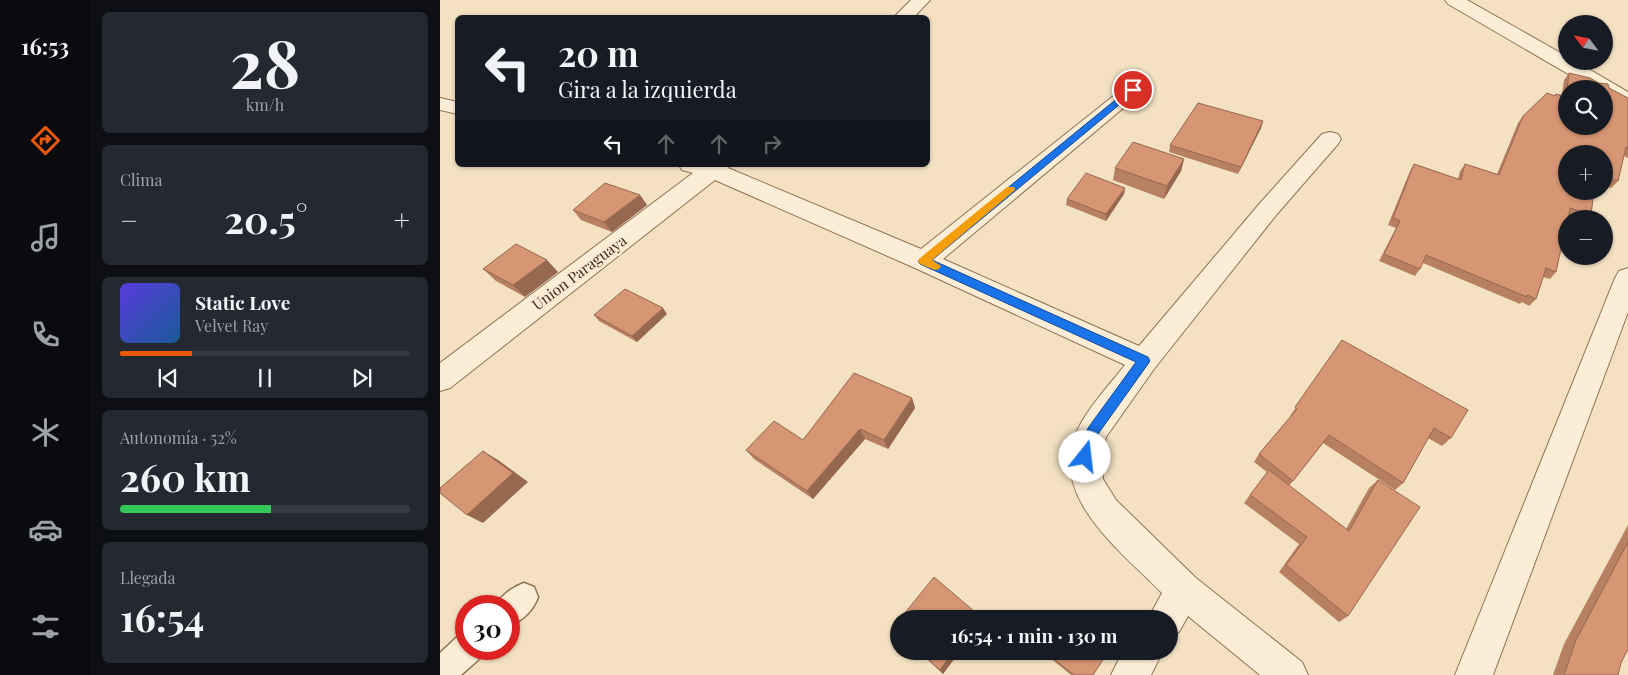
<!DOCTYPE html>
<html lang="es">
<head>
<meta charset="utf-8">
<style>
  :root { --surface:#171b24; --page:#242831; --text:#f1f3f6; --muted:#9ea1a6; --line:#363941; --accent:#ea580c }
  body { margin:0; font-family:"Playfair Display",serif; background:var(--page); color:var(--text); height:100vh; display:flex; flex-direction:column; font-size:19px; white-space:nowrap }
  * { box-sizing:border-box; margin:0 }
  p { font-size:16px; color:var(--muted) }
  .icon { flex:none; width:28px; height:28px; fill:none; stroke:currentColor; stroke-width:2; stroke-linecap:round; stroke-linejoin:round }
  .map { position:relative; flex:1; overflow:hidden }
  .panel { display:flex; flex-direction:column; gap:12px; padding:12px; background:#0d0f14; width:350px }
  .panel>* { flex:none }
  .hud { position:absolute; left:15px; top:15px; width:475px; height:152px; border-radius:8px; box-shadow:0 1px 4px #0004; background:#171b24; color:var(--text); overflow:hidden }
  .needle { width:32px; rotate:302deg }
  .fabs { position:absolute; left:1118px; top:15px; display:grid; gap:10px }
  .fabs a { display:grid; place-items:center; width:55px; height:55px; border-radius:50%; background:var(--surface); box-shadow:0 1px 4px #0004; font-size:25px }
  .speed { position:absolute; left:15px; top:595px; display:flex; gap:10px; font-size:25px; font-weight:700; text-align:center }
  .speed>* { display:grid; place-content:center; width:65px; height:65px; border-radius:50%; background:var(--surface); box-shadow:0 1px 4px #0004; line-height:1 }
  .speed .limit { border:8px solid #d22; background:#fff; color:#111 }
  .pin { position:absolute; display:grid; place-items:center; width:42px; height:42px; color:#fff; margin:-21px; border:2px solid #fff; border-radius:50%; box-shadow:0 1px 5px #0007 }
  .me { position:absolute; width:55px; margin:-28px; rotate:16deg; stroke-linejoin:round; filter:drop-shadow(0 0 4px #0008) }
  .turn { display:flex; align-items:center; gap:18px; height:105px; padding:0 20px; font-size:22px }
  .turn .icon { width:65px; height:65px; stroke-width:2.5 }
  .turn b { display:block; font-size:35px; line-height:42px }
  .lanes { display:flex; align-items:center; height:48px; padding:0 20px; background:#0003; justify-content:center; gap:25px; direction:ltr }
  .lanes .off { opacity:.35 }
  .big { font-size:38px; font-weight:700; line-height:1.1 }
  .panel .card { flex:1; display:flex; flex-direction:column; justify-content:center; gap:8px; min-width:0; padding:0 18px; border-radius:8px; background:var(--page) }
  .panel .dial { align-items:center; gap:0 }
  .dial b { font-size:65px; line-height:1 }
  .song { display:flex; align-items:center; gap:15px }
  .cover { width:60px; height:60px; border-radius:8px; background:linear-gradient(135deg,hsl(250 70% 55%),hsl(210 70% 35%)) }
  .played { height:5px; border-radius:2px; background:linear-gradient(90deg,var(--accent) 25%,var(--line) 25%) }
  .keys { display:flex; justify-content:space-around; direction:ltr }
  .heat { display:flex; justify-content:space-between; align-items:center; font-size:28px; direction:ltr }
  .charge { height:8px; border-radius:4px; background:linear-gradient(90deg,#34c759 52%,var(--line) 0) }
  .trip { position:absolute; left:450px; top:610px; width:288px; height:50px; border-radius:25px; background:var(--surface); box-shadow:0 1px 4px #0004; font-weight:700; line-height:50px; text-align:center }
  main { display:flex; flex:1; min-height:0 }
  .tabs { display:flex; flex-direction:column; width:90px; justify-content:space-around; align-items:center; background:#090b0e; color:var(--muted) }
  .tabs .icon { width:35px; height:35px }
  .tabs .current { color:var(--accent) }
  .tabs b { font-size:22px; color:var(--text) }
  .map>svg:first-child { display:block }
</style>
</head>
<body>
<main>
<nav class="tabs">
<b>16:53</b>
<svg class="icon current" aria-label="directions" viewBox="0 0 24 24"><path d="M12 3l9 9-9 9-9-9zM9 14v-3h6M13 9l2 2-2 2"/></svg>
<svg class="icon" aria-label="music" viewBox="0 0 24 24"><path d="M9 18V5l10-2v13"/><circle cx="6" cy="18" r="3"/><circle cx="16" cy="16" r="3"/></svg>
<svg class="icon" aria-label="phone" viewBox="0 0 24 24"><path d="M5 4h4l2 5-3 2q2 4 5 5l2-3 5 2v4C11 20 4 13 5 4z"/></svg>
<svg class="icon" aria-label="climate" viewBox="0 0 24 24"><path d="M12 3v18M4 7l16 10M4 17L20 7"/></svg>
<svg class="icon" aria-label="car" viewBox="0 0 24 24"><path d="M5 17H2v-5l4-1 3-4h7l3 4 3 1v5h-3M9 17h6M6 11h13"/><circle cx="7" cy="17" r="2"/><circle cx="17" cy="17" r="2"/></svg>
<svg class="icon" aria-label="filters" viewBox="0 0 24 24"><path d="M4 7h16M4 17h16"/><circle cx="9" cy="7" r="2"/><circle cx="15" cy="17" r="2"/></svg>
</nav>
<section class="panel">
<div class="card dial"><b>28</b><p>km/h</p></div>
<div class="card"><p>Clima</p>
<div class="heat"><a>−</a><b class="big">20.5°</b><a>+</a></div>
</div>
<div class="card">
<div class="song"><i class="cover"></i><div><b>Static Love</b><p>Velvet Ray</p></div></div>
<div class="played"></div>
<div class="keys"><svg class="icon" aria-label="previous" viewBox="0 0 24 24"><path d="M18 5L8 12l10 7zM5 5v14"/></svg><svg class="icon" aria-label="pause" viewBox="0 0 24 24"><path d="M8 5v14M16 5v14"/></svg><svg class="icon" aria-label="next" viewBox="0 0 24 24"><path d="M6 5l10 7-10 7zM19 5v14"/></svg></div>
</div>
<div class="card"><p>Autonomía · 52%</p><b class="big">260 km</b><div class="charge"></div></div>
<div class="card"><p>Llegada</p><b class="big">16:54</b></div>
</section>
<div class="map">
<svg width="1188" height="675" viewBox="0 0 1188 675">
  <rect width="100%" height="100%" fill="#f3e1c2"/>
  <g fill="none" stroke-linecap="round" stroke-linejoin="round">
    <defs>
      <path id="lane" d="M84 583 94 587 98 597C93 611 83 620 69 626V606H56C61 595 73 587 84 583Z
        M26 634V649H42L38 660 21 675H0V653L16 638Z"/>
      <path id="street" d="M471 0H490L473 18H453Z
        M1005 0H1027L1126 56V61H1135L1188 92V106L1181 104 1164 94V89H1154L1008 4Z
        M693 84 700 86 703 90 700 94 503 259 699 346 821 202 882 134 890 132 898 134 901 139 898 144 837 214 714 369 666 437 661 457 663 479 676 500 756 578 862 662 868 675H820L748 616 739 632 729 636V619H708L722 593C679 549 601 492 641 423 653 402 670 384 685 365L475 268 275 180 10 388 0 391V363L253 173 242 170 239 165H290L288 168 481 249 686 86Z
        M0 98 18 102V114L0 110Z
        M1188 268V312L1053 675H1015L1175 278 1179 271Z
        M683 651H723L711 675H671Z"/>
    </defs>
    <!-- lane casing -->
    <use href="#lane" stroke="#8f7156" stroke-width="3"/>
    <!-- street casing -->
    <use href="#street" stroke="#8f7156" stroke-width="2"/>
    <!-- lane -->
    <use href="#lane" fill="#fceed6" fill-rule="evenodd"/>
    <!-- street -->
    <use href="#street" fill="#fceed6" fill-rule="evenodd"/>
  </g>
  <!-- wall -->
  <path fill="#b88063" fill-rule="evenodd" d="M1129 73 1169 88 1188 98V158L1184 156 1178 181 1171 188 1164 186V154H1126L1151 215 1147 219H1133L1128 217 1116 272 1110 279 1103 277 1096 299 1089 306 1082 302 1080 304 983 263 980 269 975 276 939 261 956 228 948 225 970 171 974 164 1018 179 1020 171 1025 164 1057 174 1078 123 1083 116 1114 96 1116 94 1122 95 1124 80ZM1126 89H1164L1126 126Z
    M823 121 821 128 798 174 729 152 730 145Z
    M744 159 741 171 724 199 673 180 675 168Z
    M685 188 684 194 666 221 626 205 627 199Z
    M200 195 207 205 172 232 141 220 133 210Z
    M43 269 118 272 85 297 56 281Z
    M227 314 197 342 159 321 154 315Z
    M902 340 1011 438 1002 446 988 438 963 483 955 490 883 443 849 486 906 529 929 488 938 480 908 616 899 622 839 572 859 544 804 503 827 472 814 462 819 454 851 416H850Z
    M472 398 475 408 448 449 425 439 373 499 314 459 306 450 363 440Z
    M1188 525V649L1181 663 1178 675H1113L1124 644Z
    M478 651H520L503 674Z
    M609 655 653 675H631L609 657Z"/>
  <!-- shaded-wall -->
  <path fill="#966850" d="M823 121 821 128 798 174 801 167Z
    M744 159 741 171 724 199 727 186Z
    M685 188 684 194 666 221V214Z
    M200 195 207 205 172 232 164 222Z
    M107 260 118 272 85 297 73 285Z
    M223 308 227 314 197 342 192 336Z
    M472 398 475 408 448 449 444 440Z
    M420 429 425 439 373 499 367 491Z
    M43 451 58 460 88 482 43 523 27 515Z
    M514 651H520L503 674 500 670Z"/>
  <!-- building -->
  <path fill="#d69573" stroke="#966850" d="M1129 73 1150 78 1159 83 1168 84 1169 88 1188 98V148L1186 147 1178 181 1164 176V154H1126V191H1154L1151 215 1130 208 1128 219H1126V226L1116 272 1106 268 1096 299 1087 295V297L986 255 980 269 944 254 960 221 953 218 974 164 1021 180 1025 164 1059 175 1083 116 1107 93 1115 96 1116 94 1126 97V95V126H1164V89H1127Z
    M758 103 823 121 801 167 730 145Z
    M693 142 744 159 727 186 675 168Z
    M646 173 685 188 666 214 627 199Z
    M165 183 200 195 164 222 133 210Z
    M76 244 107 260 73 285 43 269Z
    M185 289 223 308 192 336 154 315Z
    M902 340 1028 410 1011 438 994 428 963 483 889 435 853 481 819 454 857 409 855 407Z
    M414 373 472 398 444 440 420 429 367 491 306 450 334 421 363 440Z
    M43 451 73 473 27 515 0 493V488Z
    M829 470 909 531 938 480 980 507 908 616 846 565 867 537 810 495Z
    M1188 542V649L1181 663 1178 675H1124L1136 640Z
    M494 577 541 617 540 619H460Z
    M459 621V632L453 628Z
    M479 651H514L500 670Z
    M612 651H669L653 675H634L609 655Z"/>
  <!-- route -->
  <path fill="#1a73e8" stroke="#114b97" d="M690 88 697 90 492 260 708 357 710 361 708 364 658 434 650 461 645 463 640 461 639 457 648 428 696 362 480 264 478 261Z"/>
  <!-- slow -->
  <path fill="#f59e0b" d="M567 187H574L575 190 492 260 501 266 499 269 495 270 480 264 478 261 480 258Z"/>
  <g text-anchor="middle" dominant-baseline="central" stroke-width="5" stroke-linejoin="round" paint-order="stroke">
    <!-- street labels -->
    <g font-size="15" fill="#3d2a1c" stroke="#f9ebd2">
      <text transform="translate(139 272) rotate(-37)">Union Paraguaya</text>
    </g>
  </g>
</svg>
<div class="fabs">
<a><svg class="needle" viewBox="-14 -14 28 28"><path d="M0-13l5 13h-10z" fill="#e53935"/><path d="M0 13l5-13h-10z" fill="#9ea1a6"/></svg></a>
<a><svg class="icon" aria-label="search" viewBox="0 0 24 24"><circle cx="10" cy="10" r="6"/><path d="M15 15l6 6"/></svg></a>
<a>+</a>
<a>−</a>
</div>
<div class="speed"><div class="limit">30</div></div>
<div class="pin" style="left:693px;top:90px;background:#d93025"><svg class="icon" aria-label="arrive" viewBox="0 0 24 24"><path d="M6 21V4h12l-3 4 3 4H6"/></svg></div>
<svg class="me" style="left:645px;top:457px" viewBox="-20 -20 40 40"><circle r="19" fill="#fff"/><path d="M0-13L10 11 0 6-10 11z" fill="#1a73e8"/></svg>
<div class="trip">16:54 · 1 min · 130 m</div>
<div class="hud">
<div class="turn"><svg class="icon" aria-label="left" viewBox="0 0 24 24"><path d="M17 20v-9H6M10 6l-5 5 5 5"/></svg><div><b>20 m</b>Gira a la izquierda</div></div>
<div class="lanes"><svg class="icon" aria-label="left" viewBox="0 0 24 24"><path d="M17 20v-9H6M10 6l-5 5 5 5"/></svg><svg class="icon off" aria-label="ahead" viewBox="0 0 24 24"><path d="M12 20V5M6 11l6-6 6 6"/></svg><svg class="icon off" aria-label="ahead" viewBox="0 0 24 24"><path d="M12 20V5M6 11l6-6 6 6"/></svg><svg class="icon off" aria-label="right" viewBox="0 0 24 24"><path d="M7 20v-9h11M14 6l5 5-5 5"/></svg></div>
</div>
</div>
</main>
</body>
</html>
